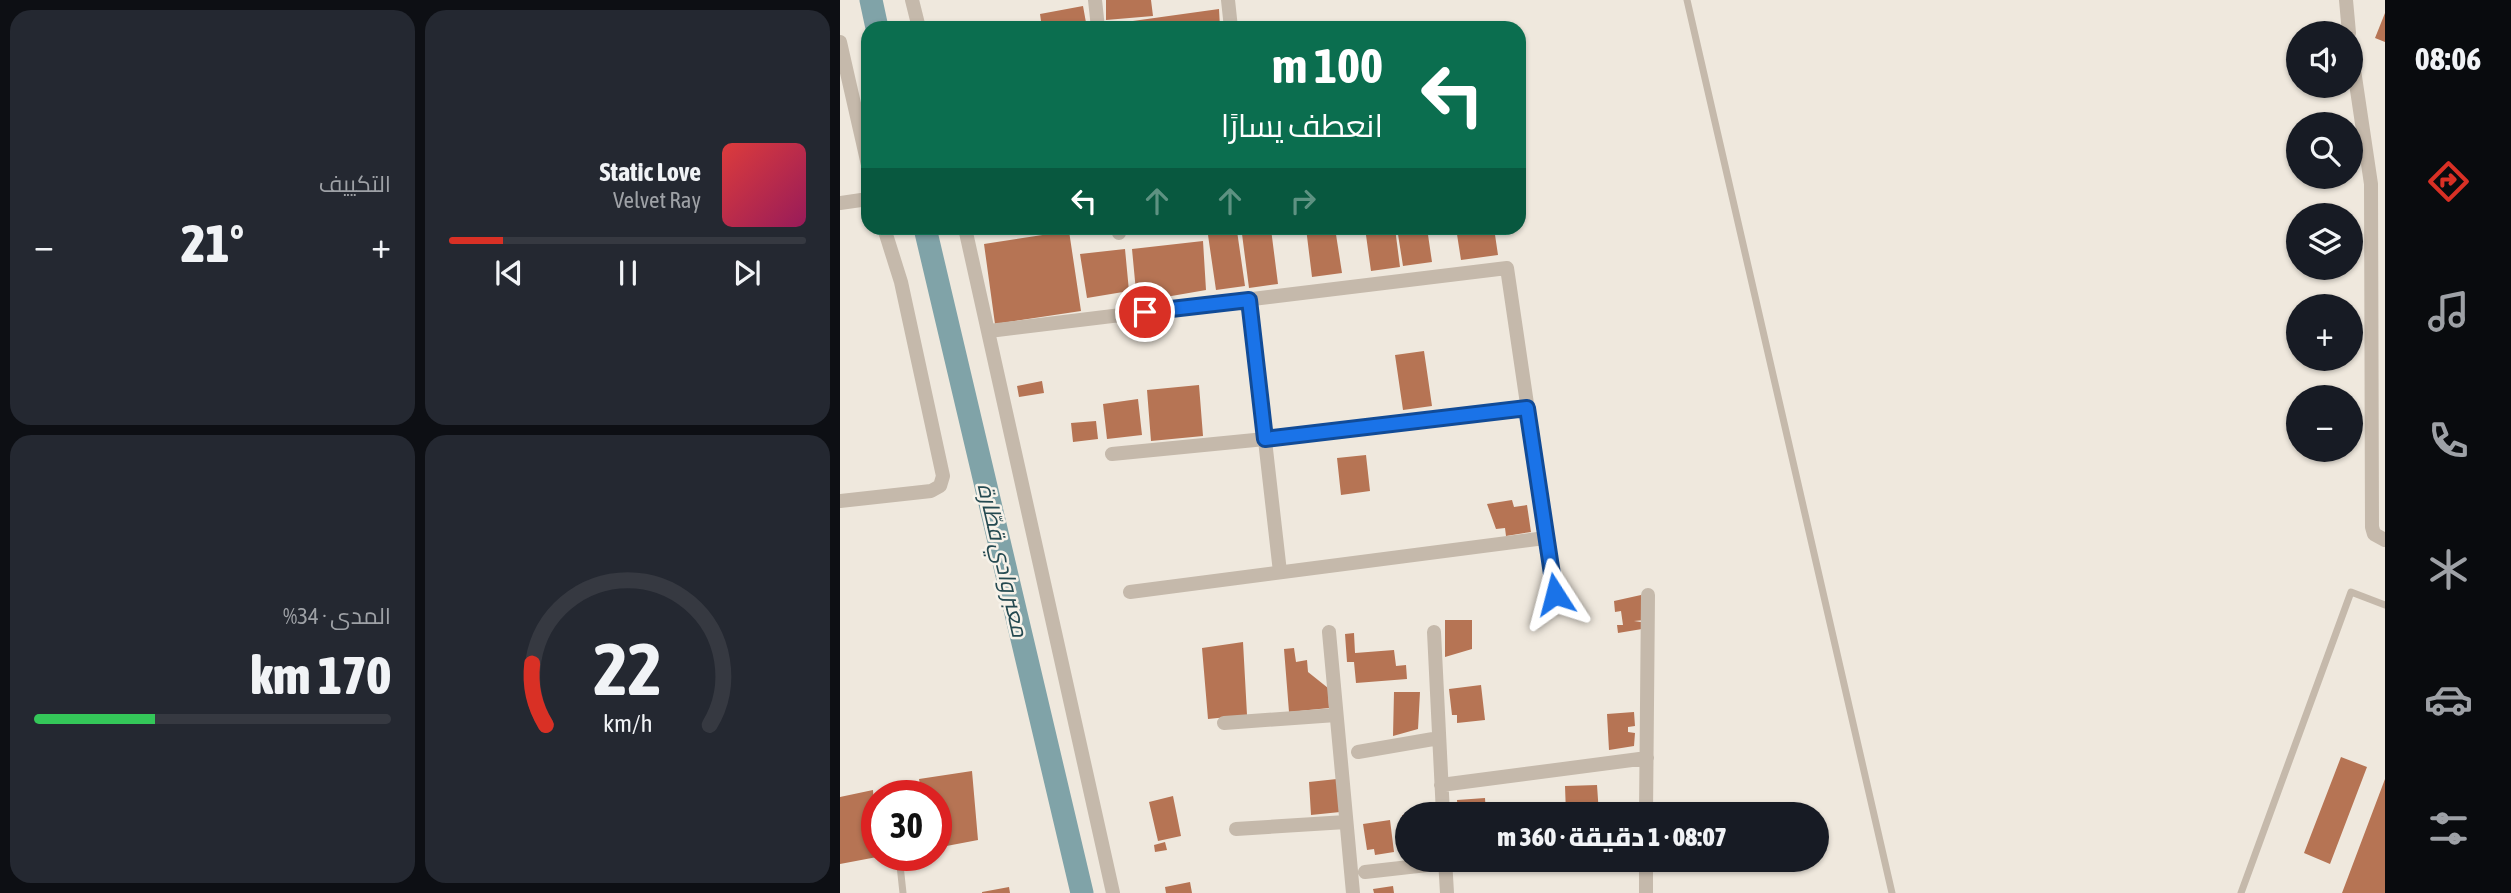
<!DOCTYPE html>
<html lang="ar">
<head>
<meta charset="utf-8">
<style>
  :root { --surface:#171b24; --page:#242831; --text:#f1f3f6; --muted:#9ea1a6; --line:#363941; --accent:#d93025 }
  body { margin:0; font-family:"Asap Condensed",Cairo,sans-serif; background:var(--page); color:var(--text); direction:rtl; height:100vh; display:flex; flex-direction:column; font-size:26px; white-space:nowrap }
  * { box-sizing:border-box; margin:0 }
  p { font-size:23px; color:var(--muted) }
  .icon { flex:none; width:38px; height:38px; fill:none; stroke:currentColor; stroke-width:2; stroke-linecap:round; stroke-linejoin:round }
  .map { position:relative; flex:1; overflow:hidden; direction:ltr }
  .details { display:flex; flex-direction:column; gap:10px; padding:10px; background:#0d0f14; width:840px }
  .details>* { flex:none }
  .banner { position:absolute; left:21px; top:21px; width:665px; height:214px; border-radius:21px; box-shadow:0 2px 5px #0004; direction:rtl; background:#0b6e4f; color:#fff; overflow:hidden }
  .fabs { position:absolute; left:1446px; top:21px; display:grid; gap:14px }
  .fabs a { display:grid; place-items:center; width:77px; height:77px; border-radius:50%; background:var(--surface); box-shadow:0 2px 5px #0004; font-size:35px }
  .speed { position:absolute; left:21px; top:780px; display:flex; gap:14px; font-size:35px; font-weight:700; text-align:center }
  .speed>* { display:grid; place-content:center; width:91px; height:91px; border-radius:50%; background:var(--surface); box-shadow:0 2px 5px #0004; line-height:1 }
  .speed .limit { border:10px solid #d22; background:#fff; color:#111 }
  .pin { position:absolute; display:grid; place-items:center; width:60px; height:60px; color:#fff; margin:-30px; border:4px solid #fff; border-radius:50%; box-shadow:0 2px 7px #0007 }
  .me { position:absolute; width:77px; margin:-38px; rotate:351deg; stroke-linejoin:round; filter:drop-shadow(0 0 5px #0008) }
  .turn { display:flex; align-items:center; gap:24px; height:147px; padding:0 28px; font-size:32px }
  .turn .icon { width:91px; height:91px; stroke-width:2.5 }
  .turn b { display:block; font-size:49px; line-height:60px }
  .lanes { display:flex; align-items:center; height:66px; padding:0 28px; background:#0003; justify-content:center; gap:35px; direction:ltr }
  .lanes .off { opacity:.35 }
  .big { font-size:52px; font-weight:800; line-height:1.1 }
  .details .card { flex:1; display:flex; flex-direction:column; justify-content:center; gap:10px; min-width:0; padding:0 24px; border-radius:21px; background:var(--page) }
  .details .dial { align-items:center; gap:0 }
  .dial svg { height:182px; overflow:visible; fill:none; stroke:var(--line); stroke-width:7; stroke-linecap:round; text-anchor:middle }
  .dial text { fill:var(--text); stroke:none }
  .song { display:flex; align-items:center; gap:21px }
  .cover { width:84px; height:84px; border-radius:10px; background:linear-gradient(135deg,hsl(0 70% 55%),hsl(330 70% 35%)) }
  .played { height:7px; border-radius:4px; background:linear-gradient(90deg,var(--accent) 15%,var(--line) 15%) }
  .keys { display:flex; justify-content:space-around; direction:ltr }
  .heat { display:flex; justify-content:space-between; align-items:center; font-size:38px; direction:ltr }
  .charge { height:10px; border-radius:5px; background:linear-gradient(90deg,#34c759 34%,var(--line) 0) }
  .details .tiles { flex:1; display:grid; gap:10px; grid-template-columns:repeat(2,1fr) }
  .trip { position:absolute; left:555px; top:802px; width:434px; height:70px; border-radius:35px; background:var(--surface); box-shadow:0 2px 5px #0004; font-weight:800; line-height:70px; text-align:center; direction:rtl }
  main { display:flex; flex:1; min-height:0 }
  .dock { display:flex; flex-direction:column; width:126px; justify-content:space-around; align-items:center; background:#090b0e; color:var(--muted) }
  .dock .icon { width:49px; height:49px }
  .dock .on { color:var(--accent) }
  .dock b { font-size:32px; color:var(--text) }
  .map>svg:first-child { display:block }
</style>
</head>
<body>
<main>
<nav class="dock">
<b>08:06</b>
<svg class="icon on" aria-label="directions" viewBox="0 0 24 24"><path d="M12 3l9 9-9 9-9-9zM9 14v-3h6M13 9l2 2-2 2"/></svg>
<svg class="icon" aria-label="music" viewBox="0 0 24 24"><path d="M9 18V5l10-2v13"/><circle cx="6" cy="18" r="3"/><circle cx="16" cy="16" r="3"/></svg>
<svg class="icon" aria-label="phone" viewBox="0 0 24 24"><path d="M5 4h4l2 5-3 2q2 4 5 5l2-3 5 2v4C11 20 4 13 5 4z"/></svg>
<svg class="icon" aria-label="climate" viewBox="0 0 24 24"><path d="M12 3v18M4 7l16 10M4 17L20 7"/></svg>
<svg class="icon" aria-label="car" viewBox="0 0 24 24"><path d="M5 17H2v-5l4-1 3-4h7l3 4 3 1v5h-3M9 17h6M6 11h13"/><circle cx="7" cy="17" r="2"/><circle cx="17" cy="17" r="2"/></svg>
<svg class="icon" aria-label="filters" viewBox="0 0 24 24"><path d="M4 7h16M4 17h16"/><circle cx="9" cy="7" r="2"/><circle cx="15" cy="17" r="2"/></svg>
</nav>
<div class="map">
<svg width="1545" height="893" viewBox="0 0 1545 893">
  <rect width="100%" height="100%" fill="#efe8dd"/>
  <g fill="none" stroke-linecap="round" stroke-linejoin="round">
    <!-- river -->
    <path stroke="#80a3a8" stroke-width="23" d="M31 0 37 28
      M85 228 242 893"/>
  </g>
  <!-- building -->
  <path fill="#b67454" d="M266 0H311L313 16 266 20Z
    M243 6 247 28H202L200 14Z
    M379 9 380 28H265L264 25Z
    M1545 13V42L1535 38Z
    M466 228H495L502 273 472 277Z
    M525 228H555L560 267 531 271Z
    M557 228H587L592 262 563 266Z
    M616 228H654L658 255 621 260Z
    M431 229 438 284 409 288 402 234Z
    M229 231 241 311 155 324 144 244Z
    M397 231 405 286 376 290 368 235Z
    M363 241 366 290 297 302 292 249Z
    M285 249 289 291 247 298 240 254Z
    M584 351 592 406 563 410 555 355Z
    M202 381 204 393 179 397 177 386Z
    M359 385 363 436 311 441 307 390Z
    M298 399 302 435 267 439 263 404Z
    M256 421 258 439 233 442 231 423Z
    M526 455 530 491 501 495 497 458Z
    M672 500 674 507 687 505 691 532 666 536 665 528 656 529 647 504Z
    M801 595V615L805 614V620L794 621 801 622 802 629 778 633 777 625H783L781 611 775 612 774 601Z
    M605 620H632V649L605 657Z
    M514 633 515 653 554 650 556 666 566 665 567 679 516 683 514 662H507L505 634Z
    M403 642 407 715 368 719 362 648Z
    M454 648 456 662 467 660 468 672 488 688 489 708 449 712 444 649Z
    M641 685 645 720 617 723V715H612L609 689Z
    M554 692H580L578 729 553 736Z
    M794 712 795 726 788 727V732L795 733 794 746 769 750 767 714Z
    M1501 757 1527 767 1490 864 1464 853Z
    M132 771 138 840 96 848V796H82L79 779Z
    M497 779 500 812 471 815 469 782Z
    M1545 779V893H1502Z
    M757 785 759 814H726L725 786Z
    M33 790 37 857 0 864V797Z
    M333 796 341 836 318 841 309 802Z
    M645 798 646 814H618L617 800Z
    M562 815H567V842H565Z
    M550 820 554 852 535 855 534 849 527 850 523 824Z
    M325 842 327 850 315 852 314 845Z
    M350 882 352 893H326L325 887Z
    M553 886 554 893H534L533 889Z
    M169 887 170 893H142V892Z"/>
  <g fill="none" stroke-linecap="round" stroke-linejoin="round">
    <!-- service -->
    <path stroke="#c5b9ab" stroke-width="7" d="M847 0 1052 893
      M59 856 63 893
      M1401 893 1511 592 1545 605"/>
    <!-- minor -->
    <path stroke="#c5b9ab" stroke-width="14" d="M72 0 79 28
      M255 0 258 28
      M388 0 391 28
      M1506 0 1509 33
      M0 42 28 165
      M1510 43 1531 184 1532 527 1534 534 1545 540
      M0 203 28 199
      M125 228 273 893
      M279 228V233
      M409 300 440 572
      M149 331 667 268 715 594
      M272 454 425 439 687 408
      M0 501 91 491 100 486 103 476 61 282 44 228
      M290 592 705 538
      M489 632 513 893
      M594 632 603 814
      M384 723 496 715
      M518 752 599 738
      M601 785 807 758
      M806 814 808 595
      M396 829 506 822
      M605 859 607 893
      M525 872 605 863
      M806 893V859"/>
  </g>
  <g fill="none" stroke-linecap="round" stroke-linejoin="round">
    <defs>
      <path id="route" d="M305 312 409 300 425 439 687 408 715 594"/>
    </defs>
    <!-- route casing -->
    <use href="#route" stroke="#114b97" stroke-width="18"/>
    <!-- route -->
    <use href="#route" stroke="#1a73e8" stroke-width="12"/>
  </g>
  <g text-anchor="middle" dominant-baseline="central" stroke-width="5" stroke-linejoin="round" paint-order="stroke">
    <!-- water labels -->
    <g font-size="23" font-style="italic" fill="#244950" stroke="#f7f2e9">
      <text transform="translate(163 560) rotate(77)">معبر وادي قطّارة</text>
    </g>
  </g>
</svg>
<div class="fabs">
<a><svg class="icon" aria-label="sound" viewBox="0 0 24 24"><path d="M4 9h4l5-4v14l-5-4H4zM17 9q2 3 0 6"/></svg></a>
<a><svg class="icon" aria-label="search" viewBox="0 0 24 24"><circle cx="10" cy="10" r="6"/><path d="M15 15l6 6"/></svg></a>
<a><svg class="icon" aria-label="layers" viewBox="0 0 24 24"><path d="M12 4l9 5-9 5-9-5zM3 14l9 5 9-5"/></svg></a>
<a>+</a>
<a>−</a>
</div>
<div class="speed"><div class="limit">30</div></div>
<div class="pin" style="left:305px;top:312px;background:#d93025"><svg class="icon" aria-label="arrive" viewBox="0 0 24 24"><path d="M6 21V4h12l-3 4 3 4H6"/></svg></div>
<svg class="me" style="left:715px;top:594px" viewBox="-20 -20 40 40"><path d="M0-17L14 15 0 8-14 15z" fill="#1a73e8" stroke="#fff" stroke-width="4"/></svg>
<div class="trip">08:07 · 1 دقيقة · 360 m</div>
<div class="banner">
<div class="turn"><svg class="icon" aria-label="left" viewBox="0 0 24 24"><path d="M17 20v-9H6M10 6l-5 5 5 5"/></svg><div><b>100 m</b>انعطف يسارًا</div></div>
<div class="lanes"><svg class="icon" aria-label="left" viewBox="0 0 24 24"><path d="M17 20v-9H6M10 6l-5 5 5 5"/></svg><svg class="icon off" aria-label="ahead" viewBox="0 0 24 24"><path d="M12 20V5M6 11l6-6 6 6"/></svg><svg class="icon off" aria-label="ahead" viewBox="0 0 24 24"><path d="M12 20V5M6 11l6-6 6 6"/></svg><svg class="icon off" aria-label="right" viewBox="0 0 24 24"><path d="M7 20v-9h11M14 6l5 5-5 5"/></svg></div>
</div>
</div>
<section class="details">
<div class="tiles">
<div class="card">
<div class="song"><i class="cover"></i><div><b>Static Love</b><p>Velvet Ray</p></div></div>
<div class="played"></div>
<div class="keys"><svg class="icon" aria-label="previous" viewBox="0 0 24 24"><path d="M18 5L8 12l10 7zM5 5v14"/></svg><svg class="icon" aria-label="pause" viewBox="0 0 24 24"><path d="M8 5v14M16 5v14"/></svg><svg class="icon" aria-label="next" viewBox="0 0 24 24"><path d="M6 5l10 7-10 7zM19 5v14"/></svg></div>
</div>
<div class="card"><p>التكييف</p>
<div class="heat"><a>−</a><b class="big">21°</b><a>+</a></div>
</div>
<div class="card dial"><svg viewBox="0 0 100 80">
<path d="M14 69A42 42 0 1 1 86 69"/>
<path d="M14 69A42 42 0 0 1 8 42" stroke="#d93025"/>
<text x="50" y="56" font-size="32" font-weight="700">22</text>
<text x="50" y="72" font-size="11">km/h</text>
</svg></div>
<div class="card"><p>المدى · 34%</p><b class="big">170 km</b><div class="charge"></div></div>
</div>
</section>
</main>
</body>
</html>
